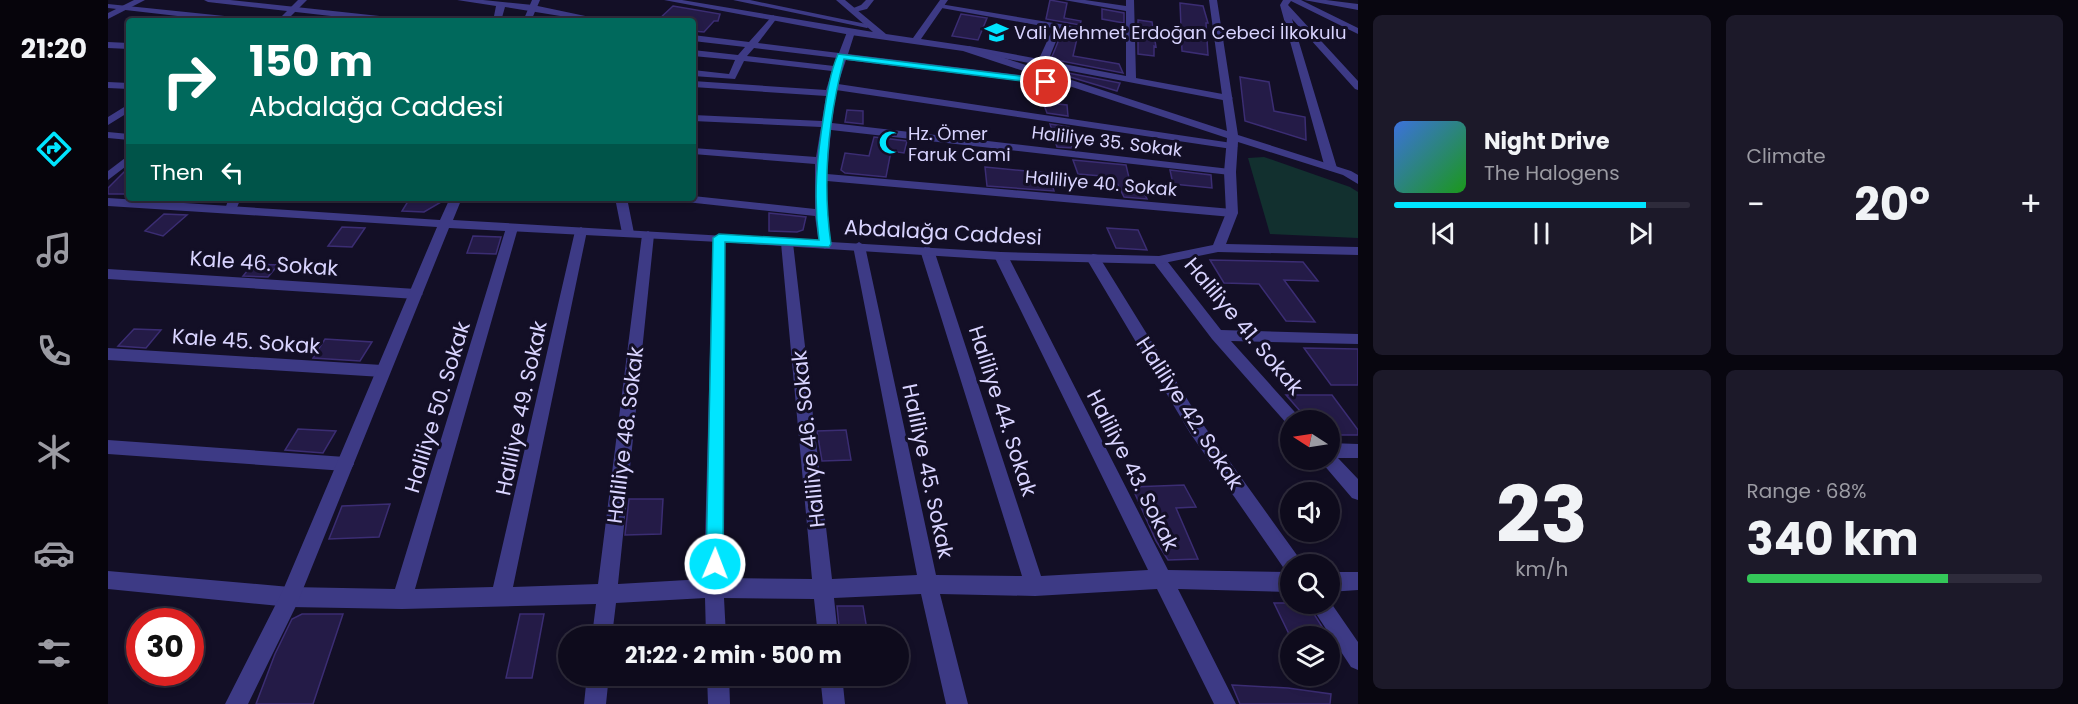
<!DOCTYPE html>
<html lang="en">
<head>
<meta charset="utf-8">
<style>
  :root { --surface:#0e0b1c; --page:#1c1929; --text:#f1f3f6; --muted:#9b9ba3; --line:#2e2b3b; --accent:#00e5ff }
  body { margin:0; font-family:Poppins,sans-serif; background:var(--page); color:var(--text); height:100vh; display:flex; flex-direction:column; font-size:22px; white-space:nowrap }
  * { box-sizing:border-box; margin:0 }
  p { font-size:20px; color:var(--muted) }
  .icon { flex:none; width:33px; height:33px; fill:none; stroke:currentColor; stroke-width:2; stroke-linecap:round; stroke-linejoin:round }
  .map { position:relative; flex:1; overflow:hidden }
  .details { display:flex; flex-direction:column; gap:15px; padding:15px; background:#08060f; width:720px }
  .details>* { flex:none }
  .guide { position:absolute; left:18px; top:18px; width:570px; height:183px; border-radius:6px; box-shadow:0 3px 9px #0003,0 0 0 2px var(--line); background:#00695c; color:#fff; overflow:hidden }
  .needle { width:39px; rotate:282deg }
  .buttons { position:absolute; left:1172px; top:410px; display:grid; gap:12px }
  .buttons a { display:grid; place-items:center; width:60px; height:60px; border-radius:50%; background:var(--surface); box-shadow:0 3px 9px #0003,0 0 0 2px var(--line); font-size:30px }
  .speed { position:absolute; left:18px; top:608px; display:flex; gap:12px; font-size:30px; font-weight:700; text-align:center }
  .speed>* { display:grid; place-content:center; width:78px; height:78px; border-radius:50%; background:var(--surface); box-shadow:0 3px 9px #0003,0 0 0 2px var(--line); line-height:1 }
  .speed .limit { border:9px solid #d22; background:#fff; color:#111 }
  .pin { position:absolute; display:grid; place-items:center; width:51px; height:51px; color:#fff; margin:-26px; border:3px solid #fff; border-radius:50%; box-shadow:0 2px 6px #0007 }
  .me { position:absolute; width:66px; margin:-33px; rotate:1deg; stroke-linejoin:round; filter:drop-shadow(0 0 4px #0008) }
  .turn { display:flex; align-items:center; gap:21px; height:126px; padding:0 24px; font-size:27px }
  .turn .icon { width:78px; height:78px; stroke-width:2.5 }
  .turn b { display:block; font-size:42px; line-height:51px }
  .then { display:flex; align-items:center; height:57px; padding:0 24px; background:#0003; gap:12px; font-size:22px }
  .big { font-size:45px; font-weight:700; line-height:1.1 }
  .details .tile { flex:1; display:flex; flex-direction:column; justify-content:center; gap:9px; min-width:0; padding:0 21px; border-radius:9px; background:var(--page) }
  .details .dial { align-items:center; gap:0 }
  .dial b { font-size:78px; line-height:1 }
  .song { display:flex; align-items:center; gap:18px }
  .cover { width:72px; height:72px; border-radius:9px; background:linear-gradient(135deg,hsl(220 70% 55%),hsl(120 70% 35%)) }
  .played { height:6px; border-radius:3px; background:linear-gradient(90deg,var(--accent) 85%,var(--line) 85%) }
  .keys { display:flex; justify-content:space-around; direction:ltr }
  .heat { display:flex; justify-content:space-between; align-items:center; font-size:33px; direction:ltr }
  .charge { height:9px; border-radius:4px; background:linear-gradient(90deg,#34c759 68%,var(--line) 0) }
  .details .tiles { flex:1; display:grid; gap:15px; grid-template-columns:repeat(2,1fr) }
  .trip { position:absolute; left:450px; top:626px; width:351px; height:60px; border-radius:30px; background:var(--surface); box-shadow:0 3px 9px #0003,0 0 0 2px var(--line); font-weight:700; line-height:60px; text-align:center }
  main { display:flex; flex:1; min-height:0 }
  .dock { display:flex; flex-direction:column; width:108px; justify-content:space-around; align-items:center; background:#06040b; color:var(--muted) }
  .dock .icon { width:42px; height:42px }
  .dock .active { color:var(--accent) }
  .dock b { font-size:27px; color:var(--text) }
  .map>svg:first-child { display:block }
</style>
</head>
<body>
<main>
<nav class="dock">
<b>21:20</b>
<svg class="icon active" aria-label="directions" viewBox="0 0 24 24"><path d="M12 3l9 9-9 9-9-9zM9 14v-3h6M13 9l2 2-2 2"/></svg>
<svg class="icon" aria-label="music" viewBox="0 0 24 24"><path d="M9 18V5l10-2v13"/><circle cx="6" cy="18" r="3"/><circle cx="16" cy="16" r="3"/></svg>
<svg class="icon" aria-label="phone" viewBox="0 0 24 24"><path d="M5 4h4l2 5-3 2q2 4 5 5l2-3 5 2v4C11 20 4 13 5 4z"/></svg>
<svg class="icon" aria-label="climate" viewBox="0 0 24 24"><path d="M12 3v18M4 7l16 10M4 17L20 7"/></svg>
<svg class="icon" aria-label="car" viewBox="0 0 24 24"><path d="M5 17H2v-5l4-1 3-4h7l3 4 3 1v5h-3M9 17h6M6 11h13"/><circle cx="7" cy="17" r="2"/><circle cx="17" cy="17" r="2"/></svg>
<svg class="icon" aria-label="filters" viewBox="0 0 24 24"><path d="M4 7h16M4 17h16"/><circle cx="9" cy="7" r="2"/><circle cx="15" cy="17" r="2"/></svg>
</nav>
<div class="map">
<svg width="1250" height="704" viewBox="0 0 1250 704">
  <rect width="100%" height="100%" fill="#130f26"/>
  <!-- green -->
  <path fill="#12302f" d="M1156 157 1242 187 1250 192V238L1162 234 1140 158Z"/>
  <!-- building -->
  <path fill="#241b47" stroke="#3b2d73" stroke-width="1.5" d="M942 0 959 3 956 18 973 21 972 25 938 19Z
    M1072 3 1095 6 1100 23H1098L1100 55 1074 51Z
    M565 6 612 14 610 21H606L596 32 585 31V21H549Z
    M994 9 1016 13V23L994 19Z
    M853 14 879 18 870 40 844 36Z
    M1030 20 1044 22 1048 47 1046 46V56L1030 54Z
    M954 32 970 34 965 56 1011 64 1015 73 943 59Z
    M950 71 1012 83 1009 91 949 73Z
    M1132 77 1161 82 1166 111 1197 117 1198 140 1137 121Z
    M939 103 959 105 960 116 939 113 936 105 939 106Z
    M739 110 755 111V124L737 122Z
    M942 124 961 127 964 148 949 147Z
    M766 137 799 141 796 153 783 151 778 177 737 173 733 170 737 153 761 156Z
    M965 160 1018 165 1022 182H1031L1039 199 1016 197 1006 177 970 174Z
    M21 167V194H0V188Z
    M877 167 940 173 946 191 879 186Z
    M1062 170 1103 175 1104 188 1065 184Z
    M302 198H340L316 212 294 211Z
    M661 213 698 217 695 230 689 232 661 231Z
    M56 214 79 215 55 236 37 231Z
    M234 227 257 228 244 247 220 246Z
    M999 228 1030 230 1039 250 1008 248Z
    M365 236 393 237 388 254 359 253Z
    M1102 260 1195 262 1210 281 1176 280 1207 322 1178 321 1151 284 1116 283Z
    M145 264 170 265 160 277 135 276Z
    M26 329 53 330 38 348 10 346Z
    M217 339 264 342 252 361 205 358Z
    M1196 348 1250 349V385H1223Z
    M1178 395H1224L1250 430V435H1221V420H1200Z
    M190 429 228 431 215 453 177 450Z
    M738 430 743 460 714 461 709 431Z
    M1076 485 1088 507 1068 508 1090 559 1060 560 1048 541 1024 487Z
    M521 499H555L553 534 517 535Z
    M282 504 271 537 221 539 234 506Z
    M1166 603H1199L1220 636H1182Z
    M729 606H755L760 636H732Z
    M194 614H235L205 704H148L167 654 184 619Z
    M412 614H436L424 678H398Z
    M1124 685 1180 688 1223 694 1222 704H1132Z"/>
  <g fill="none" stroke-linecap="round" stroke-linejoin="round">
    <!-- minor -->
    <path fill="#3d3a85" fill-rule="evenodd" d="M96 0H122L290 18 294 21H267L100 2Z
      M349 0H375L425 5 501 21H483L397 7 393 21H385L388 6Z
      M625 0H642L763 25 759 28Z
      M758 0H766L759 9 743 13V9L753 5Z
      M956 0H977L1018 6V0H1026L1028 78 1120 95 1125 98 1120 101 858 51V47L861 46 931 59 945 28 828 7 832 4 1018 35V11ZM953 29 1018 40V76L940 61Z
      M1175 0H1193L1250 28V34L1183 1 1180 5 1250 81V90L1247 89 1184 19 1229 168 1227 170 1223 171 1217 168 1172 5Z
      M0 4 136 18 140 21H113L0 8Z
      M665 15 669 18 650 43 731 53 739 32 743 29 747 32 740 54 961 81 966 84 961 87 738 60 730 84 1124 143 1130 146 1124 149 728 90 724 123 1122 169 1128 172 1122 175 723 130 719 174 1124 209 1130 213 1124 217 719 181V213L723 245 717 249 711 245 707 216 569 201 567 198H585V196L707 209V164L585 154V148L708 157 713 127 585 121V115L714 121 718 96 585 87V81L718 90 724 71 636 61 627 79 585 76V70L621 74 627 60 585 56V50L630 55 637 47 585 41V35L641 42ZM646 48 729 58 726 66 639 56Z
      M419 17 436 21H415Z
      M0 42 21 43V49L0 48Z
      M0 82 21 83V89L0 88Z
      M21 104V112L0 125V117Z
      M0 132 21 134V140L0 138Z
      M121 198H133L127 212 123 213 117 209Z
      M507 198H519L526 233 524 236H516L514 233Z
      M404 224 410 228 307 589 385 587 467 231 473 227 479 231 405 587 490 584 534 235 540 231 546 235 510 584 596 579 605 238 611 234 617 238 616 578 704 579 673 243 679 239 685 243 724 579 809 575 745 246 751 242 757 246 828 575 914 576 812 250 819 246 826 250 933 576 1040 570 886 256 893 252 900 256 1060 570 1182 572V592L1070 589 1128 704H1106L1049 589 927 596 832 594 860 704H838L813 594 726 598 730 636H710L706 599 616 598 618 636H598L597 598 508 603 504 636H484L488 604 294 609 182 607 0 589V571L182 587 287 589 398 228Z
      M985 254 990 255 1094 423 1191 558 1194 564H1182V572L1177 570 1082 433 978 258Z
      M1051 256 1056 257 1113 330 1250 334V344L1123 341 1194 420H1182V425H1180L1104 339 1046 263 1044 260 1046 257Z
      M0 269 308 289 315 294 308 299 0 279Z
      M0 348 274 365 279 367 282 371 279 375 274 377 0 360Z
      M0 440 237 457 243 459 246 464 243 469 237 471 0 454Z
      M1221 443 1250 444V458H1230L1250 479V500L1244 498 1215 464 1212 459H1221Z
      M1221 572H1250V590L1221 592Z
      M1221 600 1250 642V670L1243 667 1201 603H1221Z
      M479 675H501L498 704H476Z
      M599 675H621L622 704H600Z
      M712 675H734L737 704H715Z"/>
    <!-- tertiary -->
    <path fill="#3d3a85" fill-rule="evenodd" d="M26 0H37L0 19V13Z
      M190 0H199L178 21H169Z
      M424 0H432L423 21H415Z
      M556 0H574L765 32 728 0H737L778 34 805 38 832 0H840L813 39 860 46 1119 131 1101 0H1109L1130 135 1243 171 1250 175V184L1235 175 1130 142 1128 172 1130 213 1118 244 1250 247V255L1110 252 1051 264 893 260 611 242 341 228 189 604 140 704H117L175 590 329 227 0 206V198L332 220 342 198H354L345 220 893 252 1051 256 1105 245 1118 213 1116 172 1119 138 855 51 743 35Z
      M1196 0H1218L1250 4V10Z
      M21 155V164L0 180V171Z"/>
  </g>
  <!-- route -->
  <path fill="#00e5ff" stroke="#0095a6" stroke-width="1.5" d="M730 54 938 79 943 82 938 84 736 59C720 120 714 182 723 244L721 247 617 242 615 564 613 570 607 573 600 570 598 564 605 238 611 234 711 240C705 197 709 157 716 114 719 94 722 73 730 54Z"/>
  <!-- icons -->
  <defs>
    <symbol id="school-bare" viewBox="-9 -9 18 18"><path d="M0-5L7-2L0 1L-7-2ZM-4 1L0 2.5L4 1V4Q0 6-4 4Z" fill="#00e5ff" stroke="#130f26" stroke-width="2.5" paint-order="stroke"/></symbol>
    <symbol id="mosque-bare" viewBox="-9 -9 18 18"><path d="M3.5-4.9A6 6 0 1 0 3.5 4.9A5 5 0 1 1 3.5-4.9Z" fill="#00e5ff" stroke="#130f26" stroke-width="2.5" paint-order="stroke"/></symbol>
  </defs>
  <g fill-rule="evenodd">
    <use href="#school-bare" x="872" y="16" width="33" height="33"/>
    <use href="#mosque-bare" x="766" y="126" width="33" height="33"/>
  </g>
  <g text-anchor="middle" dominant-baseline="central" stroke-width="6" stroke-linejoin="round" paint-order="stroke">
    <!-- far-poi labels -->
    <g font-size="18" fill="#d9d4ff" stroke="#130f26" text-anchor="start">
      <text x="906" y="32">Vali Mehmet Erdoğan Cebeci İlkokulu</text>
      <text x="800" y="133">Hz. Ömer<tspan x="800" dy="21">Faruk Cami</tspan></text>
    </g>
    <!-- far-street labels -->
    <g font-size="18" fill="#d9d4ff" stroke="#130f26">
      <text transform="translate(999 141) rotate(7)">Haliliye 35. Sokak</text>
      <text transform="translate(993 183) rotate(5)">Haliliye 40. Sokak</text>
    </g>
    <!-- street labels -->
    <g font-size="21" fill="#d9d4ff" stroke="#130f26">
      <text transform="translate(835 232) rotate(3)">Abdalağa Caddesi</text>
      <text transform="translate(156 263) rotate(4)">Kale 46. Sokak</text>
      <text transform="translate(1136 326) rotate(50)">Haliliye 41. Sokak</text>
      <text transform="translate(138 341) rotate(4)">Kale 45. Sokak</text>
      <text transform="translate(329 407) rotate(-73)">Haliliye 50. Sokak</text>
      <text transform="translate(413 408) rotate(-78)">Haliliye 49. Sokak</text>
      <text transform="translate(895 411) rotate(72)">Haliliye 44. Sokak</text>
      <text transform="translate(1082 413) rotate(57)">Haliliye 42. Sokak</text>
      <text transform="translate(517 435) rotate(-83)">Haliliye 48. Sokak</text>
      <text transform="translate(700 439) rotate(-96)">Haliliye 46. Sokak</text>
      <text transform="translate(1025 470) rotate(63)">Haliliye 43. Sokak</text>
      <text transform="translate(820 471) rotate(78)">Haliliye 45. Sokak</text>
    </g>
  </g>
</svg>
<div class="buttons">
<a><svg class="needle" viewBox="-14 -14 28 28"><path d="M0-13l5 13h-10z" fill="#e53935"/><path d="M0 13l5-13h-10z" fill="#9b9ba3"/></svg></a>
<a><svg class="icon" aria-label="sound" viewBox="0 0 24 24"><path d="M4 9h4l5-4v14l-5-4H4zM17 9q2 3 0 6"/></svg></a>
<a><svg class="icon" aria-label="search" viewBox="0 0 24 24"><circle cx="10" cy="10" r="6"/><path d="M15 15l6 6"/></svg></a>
<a><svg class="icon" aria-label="layers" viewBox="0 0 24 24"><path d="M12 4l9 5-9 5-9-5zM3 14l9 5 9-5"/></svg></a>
</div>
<div class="speed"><div class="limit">30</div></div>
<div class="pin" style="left:938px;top:82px;background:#d93025"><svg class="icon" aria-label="arrive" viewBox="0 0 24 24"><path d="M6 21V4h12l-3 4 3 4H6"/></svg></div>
<svg class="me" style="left:607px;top:564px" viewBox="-20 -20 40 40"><circle r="17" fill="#00e5ff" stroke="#fff" stroke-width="3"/><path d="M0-11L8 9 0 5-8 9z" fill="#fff"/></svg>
<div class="trip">21:22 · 2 min · 500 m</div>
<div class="guide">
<div class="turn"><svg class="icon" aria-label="right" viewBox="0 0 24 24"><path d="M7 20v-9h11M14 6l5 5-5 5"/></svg><div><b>150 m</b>Abdalağa Caddesi</div></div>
<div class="then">Then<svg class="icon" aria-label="left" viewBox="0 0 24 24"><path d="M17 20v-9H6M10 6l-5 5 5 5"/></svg></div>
</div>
</div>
<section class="details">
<div class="tiles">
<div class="tile">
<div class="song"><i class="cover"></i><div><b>Night Drive</b><p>The Halogens</p></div></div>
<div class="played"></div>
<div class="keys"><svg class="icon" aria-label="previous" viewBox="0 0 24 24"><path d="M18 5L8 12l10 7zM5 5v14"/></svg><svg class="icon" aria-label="pause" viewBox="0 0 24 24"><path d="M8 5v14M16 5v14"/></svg><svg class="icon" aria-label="next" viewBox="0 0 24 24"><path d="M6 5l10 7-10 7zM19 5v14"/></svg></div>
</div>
<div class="tile"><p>Climate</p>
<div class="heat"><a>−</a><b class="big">20°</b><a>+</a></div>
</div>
<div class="tile dial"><b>23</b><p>km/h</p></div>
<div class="tile"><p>Range · 68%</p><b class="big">340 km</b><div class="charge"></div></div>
</div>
</section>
</main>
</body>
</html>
